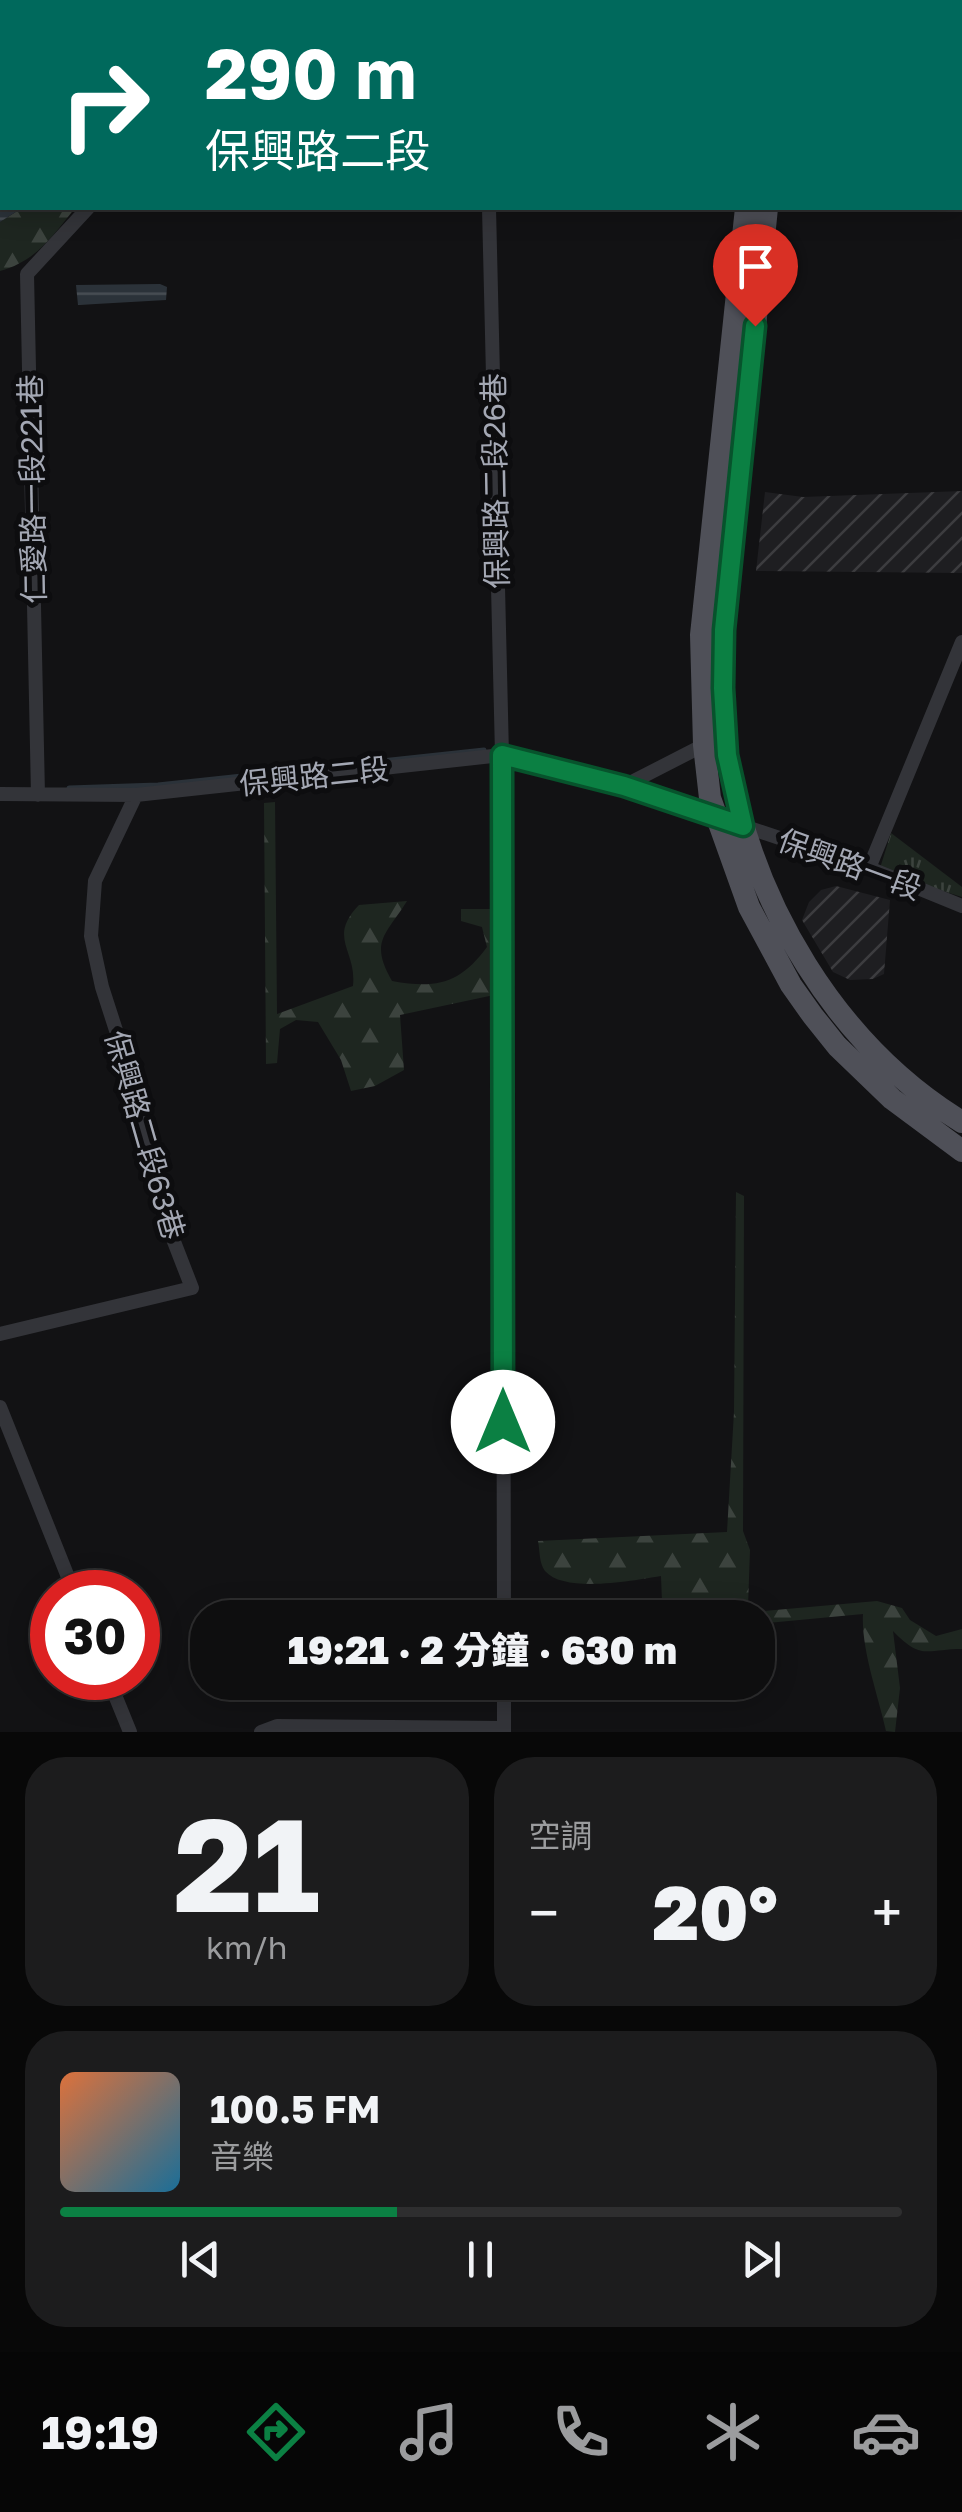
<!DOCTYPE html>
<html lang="zh-TW">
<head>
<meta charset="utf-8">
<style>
  :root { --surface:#0e0e0f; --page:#1c1c1d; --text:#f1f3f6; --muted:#9b9c9e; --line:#2e2e2f; --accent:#0b8043 }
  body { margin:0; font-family:"Golos Text","Noto Sans TC",sans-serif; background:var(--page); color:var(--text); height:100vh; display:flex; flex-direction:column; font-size:38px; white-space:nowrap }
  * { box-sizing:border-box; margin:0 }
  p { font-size:32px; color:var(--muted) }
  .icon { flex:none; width:55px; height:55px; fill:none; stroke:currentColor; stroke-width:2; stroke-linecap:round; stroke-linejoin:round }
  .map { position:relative; height:1732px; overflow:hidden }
  .sheet { display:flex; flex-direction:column; gap:25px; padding:25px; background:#080808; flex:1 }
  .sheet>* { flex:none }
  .guide { position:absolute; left:0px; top:0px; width:962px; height:210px; box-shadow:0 5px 25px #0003,0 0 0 2px var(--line); background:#00695c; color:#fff; overflow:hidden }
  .speed { position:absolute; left:30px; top:1570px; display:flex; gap:20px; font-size:50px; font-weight:700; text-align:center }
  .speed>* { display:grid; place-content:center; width:130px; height:130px; border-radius:50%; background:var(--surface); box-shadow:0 5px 25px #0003,0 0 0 2px var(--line); line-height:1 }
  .speed .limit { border:15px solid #d22; background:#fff; color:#111 }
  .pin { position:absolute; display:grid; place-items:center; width:85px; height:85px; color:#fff; margin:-102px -42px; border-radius:50% 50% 50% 0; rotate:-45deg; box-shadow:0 0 10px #0007 }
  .pin .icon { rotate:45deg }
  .me { position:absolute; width:110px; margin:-55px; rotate:0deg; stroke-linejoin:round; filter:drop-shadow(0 0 8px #0008) }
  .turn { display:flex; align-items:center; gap:35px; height:210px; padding:0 40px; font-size:45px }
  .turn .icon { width:130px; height:130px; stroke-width:2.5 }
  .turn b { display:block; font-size:70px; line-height:85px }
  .big { font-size:75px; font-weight:800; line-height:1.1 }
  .sheet .card { flex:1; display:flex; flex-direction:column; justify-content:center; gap:15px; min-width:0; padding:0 35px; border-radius:40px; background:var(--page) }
  .sheet .dial { align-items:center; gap:0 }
  .dial b { font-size:130px; line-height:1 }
  .song { display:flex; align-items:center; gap:30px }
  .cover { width:120px; height:120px; border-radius:15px; background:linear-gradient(135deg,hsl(20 70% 55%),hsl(200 70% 35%)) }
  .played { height:10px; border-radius:5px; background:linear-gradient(90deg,var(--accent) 40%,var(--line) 40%) }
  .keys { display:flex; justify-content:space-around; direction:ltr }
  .heat { display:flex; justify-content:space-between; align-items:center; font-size:55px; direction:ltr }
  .sheet .tiles { flex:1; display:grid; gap:25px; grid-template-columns:1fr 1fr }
  .card:last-child { grid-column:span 2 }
  .trip { position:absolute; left:190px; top:1600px; width:585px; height:100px; border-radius:40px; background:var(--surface); box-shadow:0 5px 25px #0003,0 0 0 2px var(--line); font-weight:800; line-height:100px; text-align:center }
  .tab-bar { display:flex; height:160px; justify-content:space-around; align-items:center; background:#060606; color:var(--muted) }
  .tab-bar .icon { width:70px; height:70px }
  .tab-bar .selected { color:var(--accent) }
  .tab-bar b { font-size:45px; color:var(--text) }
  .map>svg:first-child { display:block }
</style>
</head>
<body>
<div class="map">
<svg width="962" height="1732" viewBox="0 0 962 1732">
  <defs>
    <pattern id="industrial-furrows" width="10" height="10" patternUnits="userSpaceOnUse" patternTransform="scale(2.5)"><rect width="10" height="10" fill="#1e1e21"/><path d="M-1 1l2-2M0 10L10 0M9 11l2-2" fill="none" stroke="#3c3c3f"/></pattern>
    <pattern id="grass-tufts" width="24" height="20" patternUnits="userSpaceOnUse" patternTransform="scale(2.5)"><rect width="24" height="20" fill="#1e2620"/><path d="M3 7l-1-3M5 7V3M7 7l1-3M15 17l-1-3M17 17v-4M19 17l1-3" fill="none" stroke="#3c433e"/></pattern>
    <pattern id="forest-firs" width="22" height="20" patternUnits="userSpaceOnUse" patternTransform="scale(2.5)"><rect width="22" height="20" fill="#1e2620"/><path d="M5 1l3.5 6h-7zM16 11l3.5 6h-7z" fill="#3c433e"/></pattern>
    <pattern id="water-rules" width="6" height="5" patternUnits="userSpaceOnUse" patternTransform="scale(2.5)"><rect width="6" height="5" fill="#2b3239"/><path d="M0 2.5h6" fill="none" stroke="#474d53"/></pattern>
  </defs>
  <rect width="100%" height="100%" fill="#121214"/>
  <!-- industrial -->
  <path fill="url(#industrial-furrows)" d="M962 491V573L756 571 765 492 803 497Z
    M836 886 890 900 884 974 873 979 850 980 833 972 802 920 809 902 821 890Z"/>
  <!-- grass -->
  <path fill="url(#grass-tufts)" d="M891 833 962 887V897L883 872 881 865Z"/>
  <!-- forest -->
  <path fill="url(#forest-firs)" d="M22 208H75C52 237 36 261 0 271V222Z
    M275 802 277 1014 353 986C357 950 327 938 359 905L407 901C386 935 369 941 392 981 436 989 460 984 487 947L482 927 461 921V909H490L499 905 494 995 400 1015 404 1070 375 1086 351 1091 341 1060 318 1022 296 1020 280 1029 277 1063 266 1064 264 803Z
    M736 1192 744 1196 743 1531 750 1550 748 1606 764 1611 877 1601 902 1608 910 1620 936 1636 962 1629V1649C926 1649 922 1661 893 1631L900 1688 895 1732 886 1731C878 1695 861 1649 863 1614L758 1624V1618L672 1617 662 1601 661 1576C635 1580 565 1594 545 1571 539 1563 540 1551 538 1541L727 1532 734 1412Z"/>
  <!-- water -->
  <path fill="url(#water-rules)" d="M0 0H120L2 2V208H22L0 222Z
    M160 284 167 287 166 300 78 305 76 285Z"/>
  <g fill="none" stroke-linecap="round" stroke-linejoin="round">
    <!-- stream -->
    <path stroke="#2b3239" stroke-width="5" d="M69 788 158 785 484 750"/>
    <!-- minor -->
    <path stroke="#333439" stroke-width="14" d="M484 0V2
      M168 2 169 0
      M489 208 502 755 504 1618
      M624 786 704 745
      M0 794 136 795 502 755 624 786 869 868 962 906
      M38 795 27 274 88 208
      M869 868 962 642
      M0 1334 192 1288 166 1221 143 1114 102 987 91 936 95 881 136 795
      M0 1407 74 1592
      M108 1678 130 1732
      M504 1682V1732
      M261 1732 277 1726 504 1728"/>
    <!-- primary -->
    <path stroke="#4f5058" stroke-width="22" d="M767 2V0
      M788 2 789 0
      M746 208 701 635 704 745 710 798 749 907 791 985 813 1016 837 1046 892 1099 962 1151
      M767 208C757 310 746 413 736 516 728 595 715 678 728 757 751 902 836 1045 962 1122"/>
  </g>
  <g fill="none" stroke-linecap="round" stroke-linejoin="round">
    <defs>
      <path id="route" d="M503 1422 502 755 624 786 743 826 727 755 723 688 724 630 755 326"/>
    </defs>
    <!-- route casing -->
    <use href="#route" stroke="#07532c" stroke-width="25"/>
    <!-- route -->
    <use href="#route" stroke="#0b8043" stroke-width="18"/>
  </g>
  <g text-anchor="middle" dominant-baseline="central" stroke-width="10" stroke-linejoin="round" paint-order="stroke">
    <!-- street labels -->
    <g font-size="30" fill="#a4a8b4" stroke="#0d0d0f">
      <text transform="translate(495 481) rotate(-91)">保興路二段26巷</text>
      <text transform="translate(32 489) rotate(-91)">仁愛路一段221巷</text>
      <text transform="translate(314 776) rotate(-6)">保興路二段</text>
      <text transform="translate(850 864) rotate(20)">保興路一段</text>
      <text transform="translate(145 1135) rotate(74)">保興路二段63巷</text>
    </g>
  </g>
</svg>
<div class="speed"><div class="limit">30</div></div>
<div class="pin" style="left:755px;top:326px;background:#d93025"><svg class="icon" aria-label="arrive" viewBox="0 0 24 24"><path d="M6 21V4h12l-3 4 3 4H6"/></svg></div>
<svg class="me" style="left:503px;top:1422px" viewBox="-20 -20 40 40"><circle r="19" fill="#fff"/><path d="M0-13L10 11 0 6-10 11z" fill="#0b8043"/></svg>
<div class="trip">19:21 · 2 分鐘 · 630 m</div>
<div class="guide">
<div class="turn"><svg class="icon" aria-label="right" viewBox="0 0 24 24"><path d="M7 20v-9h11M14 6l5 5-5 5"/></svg><div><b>290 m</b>保興路二段</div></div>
</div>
</div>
<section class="sheet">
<div class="tiles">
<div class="card dial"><b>21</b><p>km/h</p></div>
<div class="card"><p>空調</p>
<div class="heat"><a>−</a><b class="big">20°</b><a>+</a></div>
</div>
<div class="card">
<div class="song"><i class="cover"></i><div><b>100.5 FM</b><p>音樂</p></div></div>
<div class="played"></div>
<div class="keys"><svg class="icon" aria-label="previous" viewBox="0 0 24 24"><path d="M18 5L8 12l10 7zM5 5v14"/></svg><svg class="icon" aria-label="pause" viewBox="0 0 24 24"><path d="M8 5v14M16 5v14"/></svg><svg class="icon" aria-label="next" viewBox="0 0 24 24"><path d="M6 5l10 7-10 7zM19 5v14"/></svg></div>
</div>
</div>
</section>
<nav class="tab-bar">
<b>19:19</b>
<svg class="icon selected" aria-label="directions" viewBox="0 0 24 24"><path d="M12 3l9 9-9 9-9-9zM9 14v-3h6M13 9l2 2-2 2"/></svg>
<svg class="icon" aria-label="music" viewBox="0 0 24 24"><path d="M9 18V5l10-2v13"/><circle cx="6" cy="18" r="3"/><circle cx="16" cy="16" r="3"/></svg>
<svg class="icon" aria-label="phone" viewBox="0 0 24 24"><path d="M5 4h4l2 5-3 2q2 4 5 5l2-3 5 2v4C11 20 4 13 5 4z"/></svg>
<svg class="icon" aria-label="climate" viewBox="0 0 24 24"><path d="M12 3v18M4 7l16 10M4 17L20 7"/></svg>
<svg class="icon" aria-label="car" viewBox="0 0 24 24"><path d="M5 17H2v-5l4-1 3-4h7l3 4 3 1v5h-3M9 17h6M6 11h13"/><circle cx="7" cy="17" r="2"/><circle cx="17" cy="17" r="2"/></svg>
</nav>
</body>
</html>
